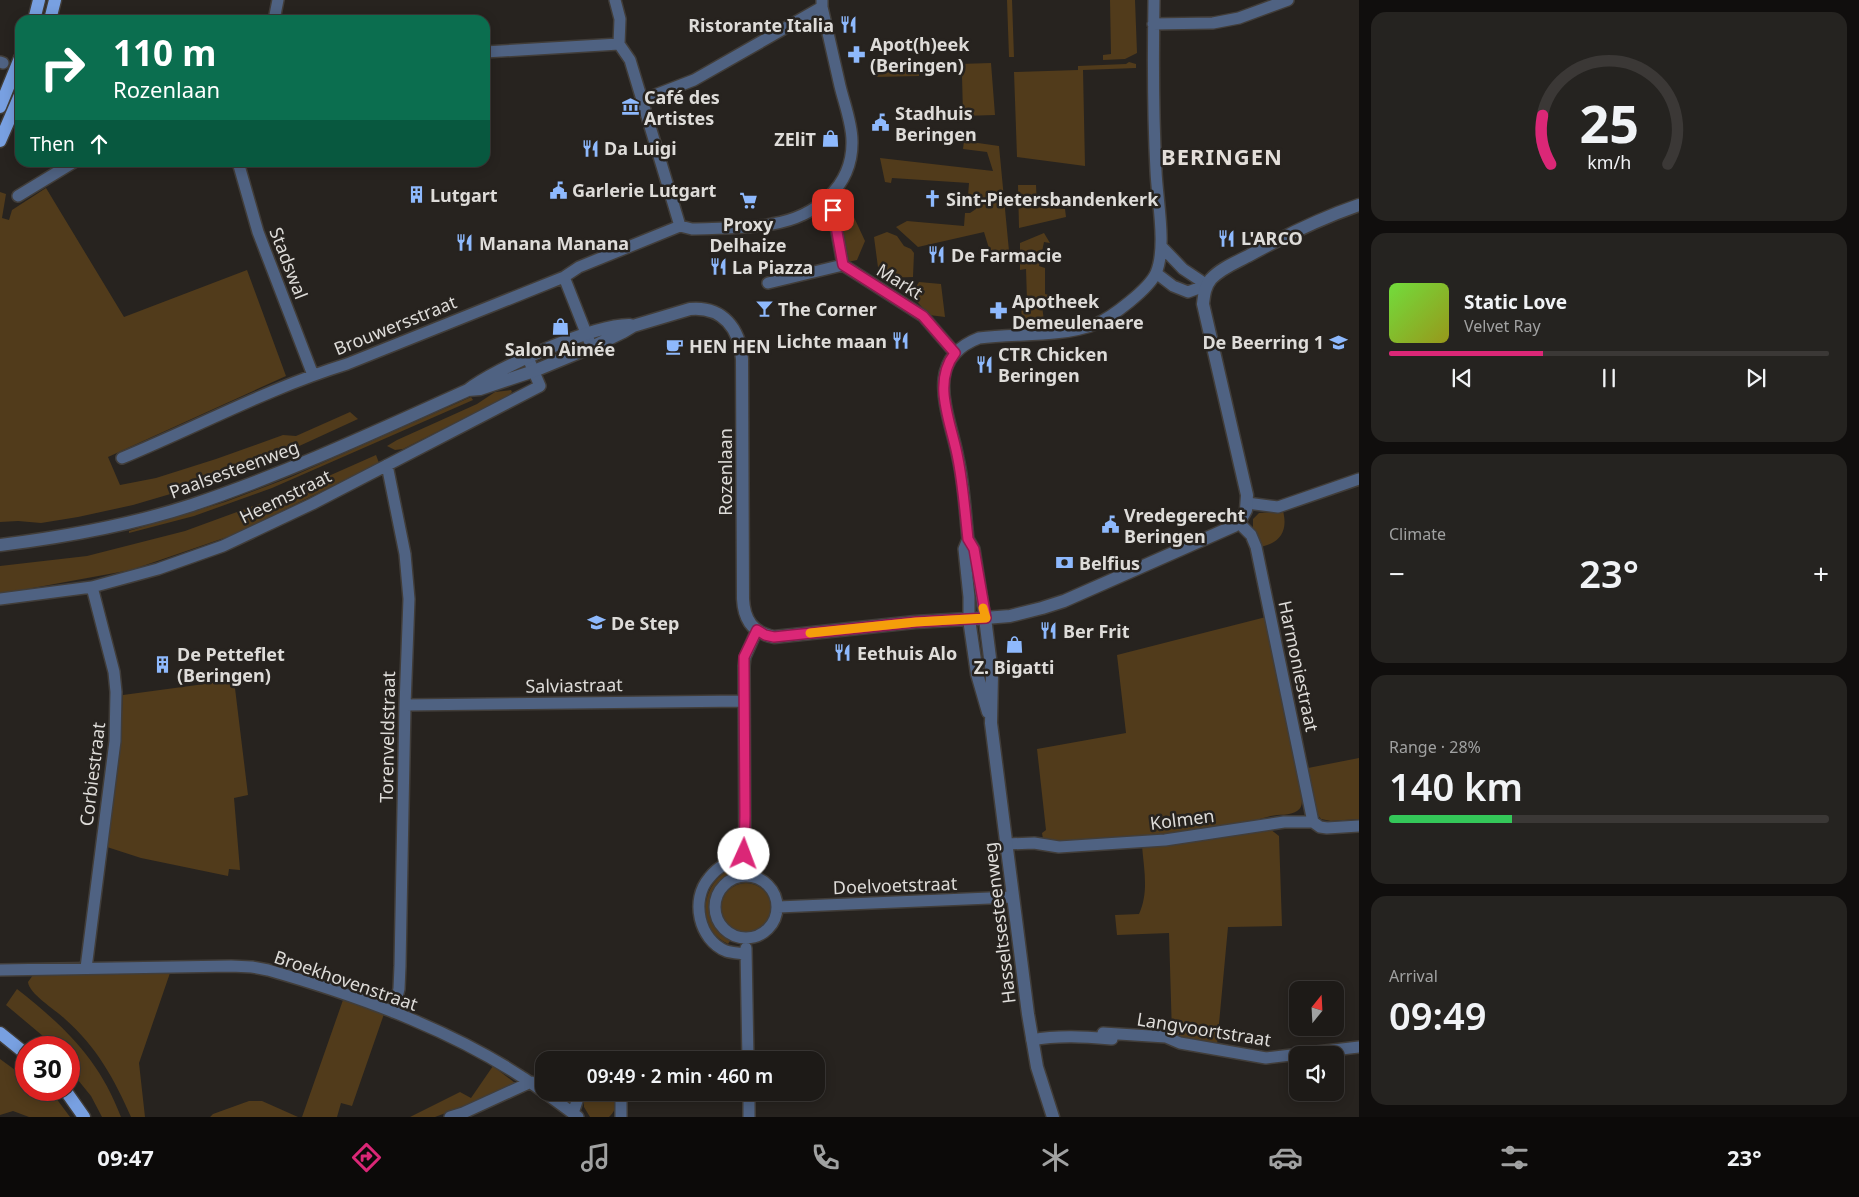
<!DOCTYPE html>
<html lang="en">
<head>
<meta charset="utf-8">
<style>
  :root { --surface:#1d1a17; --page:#252320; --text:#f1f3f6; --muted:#a0a1a1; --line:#3b3836; --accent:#db2777 }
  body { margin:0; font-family:"Noto Sans",sans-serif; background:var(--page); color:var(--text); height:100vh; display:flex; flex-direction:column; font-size:19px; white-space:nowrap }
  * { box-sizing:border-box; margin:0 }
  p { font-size:16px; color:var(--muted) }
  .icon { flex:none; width:28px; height:28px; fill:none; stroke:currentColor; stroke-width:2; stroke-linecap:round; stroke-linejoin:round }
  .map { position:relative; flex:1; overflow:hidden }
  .details { display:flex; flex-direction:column; gap:12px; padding:12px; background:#100e0d; width:500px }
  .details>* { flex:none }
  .banner { position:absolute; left:15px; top:15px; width:475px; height:152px; border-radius:15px; box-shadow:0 2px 12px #0003,0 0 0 1px var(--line); background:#0b6e4f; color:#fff; overflow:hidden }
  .needle { width:32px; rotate:18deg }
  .tools { position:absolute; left:1289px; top:981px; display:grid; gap:10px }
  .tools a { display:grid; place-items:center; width:55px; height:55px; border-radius:10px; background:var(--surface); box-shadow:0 2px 12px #0003,0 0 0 1px var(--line); font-size:25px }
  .speed { position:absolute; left:15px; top:1036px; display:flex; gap:10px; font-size:25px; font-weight:700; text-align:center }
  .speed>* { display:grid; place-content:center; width:65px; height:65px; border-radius:50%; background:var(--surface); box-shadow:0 2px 12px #0003,0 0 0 1px var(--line); line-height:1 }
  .speed .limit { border:8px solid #d22; background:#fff; color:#111 }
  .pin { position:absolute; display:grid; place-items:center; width:42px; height:42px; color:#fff; margin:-21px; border-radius:10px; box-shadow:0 2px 8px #0006 }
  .me { position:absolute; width:55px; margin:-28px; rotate:2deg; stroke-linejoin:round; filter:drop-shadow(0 0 4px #0008) }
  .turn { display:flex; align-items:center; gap:18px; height:105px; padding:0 15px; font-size:22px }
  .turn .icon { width:65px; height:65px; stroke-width:2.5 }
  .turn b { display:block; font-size:35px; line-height:42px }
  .then { display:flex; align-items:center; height:48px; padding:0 15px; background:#0003; gap:10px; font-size:19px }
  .big { font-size:38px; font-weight:600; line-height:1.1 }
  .details .tile { flex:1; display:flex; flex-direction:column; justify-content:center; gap:8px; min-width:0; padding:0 18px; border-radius:15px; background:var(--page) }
  .details .dial { align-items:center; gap:0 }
  .dial svg { height:130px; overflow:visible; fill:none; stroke:var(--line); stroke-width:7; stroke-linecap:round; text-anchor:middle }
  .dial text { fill:var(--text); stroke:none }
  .song { display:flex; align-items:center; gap:15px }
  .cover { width:60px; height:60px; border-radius:8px; background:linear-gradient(135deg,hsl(100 70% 55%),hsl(60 70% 35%)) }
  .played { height:5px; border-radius:2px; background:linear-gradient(90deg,var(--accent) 35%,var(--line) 35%) }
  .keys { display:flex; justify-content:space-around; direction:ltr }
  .heat { display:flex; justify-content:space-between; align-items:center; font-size:28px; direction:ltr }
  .charge { height:8px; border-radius:4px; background:linear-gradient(90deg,#34c759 28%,var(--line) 0) }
  .trip { position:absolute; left:535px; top:1051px; width:290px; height:50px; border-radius:15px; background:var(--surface); box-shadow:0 2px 12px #0003,0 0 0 1px var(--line); font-weight:600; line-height:50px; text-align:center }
  .tab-bar { display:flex; height:80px; justify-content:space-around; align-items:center; background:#0c0a09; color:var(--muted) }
  .tab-bar .icon { width:35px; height:35px }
  .tab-bar .on { color:var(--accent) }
  .tab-bar b { font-size:22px; color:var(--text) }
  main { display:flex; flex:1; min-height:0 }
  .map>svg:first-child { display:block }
</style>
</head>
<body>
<main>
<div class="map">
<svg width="1359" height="1117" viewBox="0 0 1359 1117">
  <rect width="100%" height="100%" fill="#27231f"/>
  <!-- green -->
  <path fill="#513b1b" d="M1007 0H1012L1014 57H1009Z
    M1110 0H1135L1137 53 1125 59 1103 60V55L1111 54Z
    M951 60 952 64 919 69V76L875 77 874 72Z
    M1129 62 1136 64V68L1083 70 1085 166 1017 157 1014 72 1078 70V66L1126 64Z
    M991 63 995 115 963 116 962 75H959V64Z
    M964 141 999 146 1009 251 991 255 984 232 918 247 896 227 907 221 964 226 965 213H970L976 209 977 202 973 197 968 196 969 183 892 178 891 183 885 182 880 158 993 171 987 152 963 149Z
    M1036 185 1037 207 1065 209 1066 217 1019 228 1018 185Z
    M46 188 124 317 247 270 286 376 108 457 120 485 156 478 216 459 283 435 296 436 350 412 358 419 284 453 201 485 133 505 78 517 41 523 18 521 0 522V192L6 194 2 218 9 220 12 210Z
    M846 200 865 241 857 260 848 262 839 207Z
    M887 232 897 236 904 246 911 249 914 253 913 277 885 278 879 275 874 237Z
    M1044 233 1050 243 1044 242 1039 266 1045 268V294L1049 295V297L1041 298 1044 321 1022 324 1021 301 1027 300 1026 269 1020 270V243Z
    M919 282 941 284 945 317 929 315 911 295Z
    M511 390 512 392 508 396 403 449 395 450 387 446 397 440 477 404 495 392Z
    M471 397 473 400 272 488 194 516 129 533V531L225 502 291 477Z
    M376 455 379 463 233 535 131 570 0 594V566L87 556 185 531 297 490Z
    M1283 511C1288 530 1281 543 1260 547L1253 528V519L1259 513Z
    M1266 617 1302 798C1302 803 1302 808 1297 811 1290 816 1279 814 1271 816 1202 836 1127 838 1055 843L1043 839 1042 833 1046 830 1037 749 1126 733 1117 655Z
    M234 680 248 795 234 798 240 870 229 869 228 876 141 858 107 847 120 747 123 695Z
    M1359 758V819L1331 821 1321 819 1317 814 1308 768Z
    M1270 829 1279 836 1282 926 1228 927 1217 1045 1180 1038V1034H1172L1169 933 1117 935 1115 915 1139 914C1149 892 1144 870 1142 846Z
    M727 871 729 872V874C702 893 703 922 730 941L728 944C697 930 699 888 727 871Z
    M721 908a25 25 0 1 1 50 0a25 25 0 1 1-50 0Z
    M170 973 139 1063 145 1117H131C115 1080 96 1046 65 1019 56 1010 29 994 28 982L33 975Z
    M17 989C65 1027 99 1059 121 1117H102L91 1096 69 1069V1048L45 1047 50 1042 6 1005Z
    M343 1000 384 1014 352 1106 341 1103 337 1117H302Z
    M0 1059 22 1075 26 1070V1090H50L70 1117H29L13 1111 0 1115Z
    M493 1066 515 1083 495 1095 435 1117H410L460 1092 471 1098Z
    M584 1093H615C616 1102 617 1110 609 1117H590L584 1107Z
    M249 1101H262L298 1117H210L213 1114Z"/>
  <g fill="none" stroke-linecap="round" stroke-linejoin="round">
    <defs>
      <path id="minor" d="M615 0 620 19 619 44
        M274 20 278 0
        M1153 24 1213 23 1239 18 1288 0
        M619 44 630 60 680 226
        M485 52 619 44
        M0 62 3 63
        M642 100 694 80 822 7
        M238 162 258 232 313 375
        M18 196 74 162
        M822 202 833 210 843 265
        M680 226 692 229C719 228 746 229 772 224 815 217 853 187 852 141 852 123 844 103 840 86 834 60 828 33 822 7V0
        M1161 246 1183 269 1207 285
        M1156 273 1173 286 1188 292 1207 285
        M564 277 590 343
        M768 283 843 265 923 316 955 353
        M122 458C197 427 269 388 347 364L564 277 579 267 680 226
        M387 465 405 554 409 599 405 705 400 966 399 989 393 1012
        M1247 503 1278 507 1359 479
        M1238 522 1251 535 1256 547 1313 822
        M968 539 964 549 969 597V619
        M0 599 92 587 158 569 223 546 312 504 540 386 528 358
        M985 618 974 549 968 539C965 512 964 484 958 458 950 415 921 360 979 338 1018 333 1059 338 1096 324 1112 317 1149 289 1156 273 1167 247 1157 199 1156 171 1153 114 1153 57 1154 0
        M405 705 743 701
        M1007 844 1034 843 1059 847 1165 840 1284 822H1313L1320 827 1327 828 1359 826
        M744 854C738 861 732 861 724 865 718 868 713 873 709 878 690 900 699 940 726 951 732 953 740 953 746 954
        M715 907a31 31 0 1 1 62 0a31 31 0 1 1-62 0Z
        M745 876 744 666 745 657 757 630
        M778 907 1013 897
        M746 948 748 1060
        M86 968 115 741 116 692 114 672 92 587
        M0 970 231 966 252 967 268 970C363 997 464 1034 544 1092
        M1103 1033 1166 1037 1180 1043 1266 1058 1359 1047
        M1032 1040C1059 1035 1085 1037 1112 1039
        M595 1060H602
        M544 1092 578 1117
        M749 1092V1117
        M573 1113 577 1101 578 1092
        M450 1117 463 1113 531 1082
        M621 1117V1092"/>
      <path id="tertiary" d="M468 390 480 389 534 371 592 347 623 332 633 326 690 309C723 306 740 329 742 359L743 599C744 620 753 633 774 637L915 622 985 618 1010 616 1042 608 1064 601 1234 526 1241 519 1246 510 1247 495 1203 304C1204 295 1205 286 1211 279 1221 268 1237 262 1250 255 1286 235 1321 218 1359 205
        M0 545C64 537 131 525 192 505 287 473 377 431 468 390 496 368 595 324 630 325
        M985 618 992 674 991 723 1028 1014 1037 1067 1053 1117
        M969 619 977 674 988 712"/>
      <path id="primary" d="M34 20 39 0
        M50 20 55 0
        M0 107 20 58
        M0 141 20 95
        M0 1033 26 1054
        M65 1090 84 1117"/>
    </defs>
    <!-- minor casing -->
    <use href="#minor" stroke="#413d39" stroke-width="14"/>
    <!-- tertiary casing -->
    <use href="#tertiary" stroke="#413d39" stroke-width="15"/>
    <!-- primary casing -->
    <use href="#primary" stroke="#413d39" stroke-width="15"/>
    <!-- minor -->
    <use href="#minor" stroke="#4f6282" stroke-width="11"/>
    <!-- tertiary -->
    <use href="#tertiary" stroke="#4f6282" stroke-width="12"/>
    <!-- primary -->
    <use href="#primary" stroke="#78a0e1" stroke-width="12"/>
  </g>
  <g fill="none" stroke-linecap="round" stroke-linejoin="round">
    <defs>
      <path id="route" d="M744 854 745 816 744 666V657L757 630 765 635 774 637 916 622 986 618 974 549 968 539C965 512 963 485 958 459 952 424 931 384 955 353L923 316 843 265 833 210"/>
    </defs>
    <!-- route casing -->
    <use href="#route" stroke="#8e194d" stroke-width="12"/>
    <!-- route -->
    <use href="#route" stroke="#db2777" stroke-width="9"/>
    <!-- slow -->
    <path stroke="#f59e0b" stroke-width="9" d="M810 633 916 622 986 618 983 608"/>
  </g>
  <!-- icons -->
  <defs>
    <symbol id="restaurant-bare" viewBox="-9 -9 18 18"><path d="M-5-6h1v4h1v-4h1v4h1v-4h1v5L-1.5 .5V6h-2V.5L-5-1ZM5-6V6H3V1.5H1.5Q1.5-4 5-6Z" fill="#8eb9fd" stroke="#27231f" stroke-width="2.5" paint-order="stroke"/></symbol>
    <symbol id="pharmacy-bare" viewBox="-9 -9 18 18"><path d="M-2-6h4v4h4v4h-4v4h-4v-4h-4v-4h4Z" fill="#8eb9fd" stroke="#27231f" stroke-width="2.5" paint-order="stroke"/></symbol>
    <symbol id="museum-bare" viewBox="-9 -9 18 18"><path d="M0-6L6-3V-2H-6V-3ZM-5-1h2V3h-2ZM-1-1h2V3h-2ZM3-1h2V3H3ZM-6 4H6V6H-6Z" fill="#8eb9fd" stroke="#27231f" stroke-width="2.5" paint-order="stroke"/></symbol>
    <symbol id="civic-bare" viewBox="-9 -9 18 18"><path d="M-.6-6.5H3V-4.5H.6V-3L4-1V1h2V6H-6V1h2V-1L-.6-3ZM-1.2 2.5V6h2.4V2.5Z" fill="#8eb9fd" stroke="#27231f" stroke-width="2.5" paint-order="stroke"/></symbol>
    <symbol id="shop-bare" viewBox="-9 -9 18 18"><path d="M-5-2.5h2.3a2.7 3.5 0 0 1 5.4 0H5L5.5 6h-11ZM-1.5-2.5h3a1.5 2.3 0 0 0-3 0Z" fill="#8eb9fd" stroke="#27231f" stroke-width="2.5" paint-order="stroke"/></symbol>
    <symbol id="building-bare" viewBox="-9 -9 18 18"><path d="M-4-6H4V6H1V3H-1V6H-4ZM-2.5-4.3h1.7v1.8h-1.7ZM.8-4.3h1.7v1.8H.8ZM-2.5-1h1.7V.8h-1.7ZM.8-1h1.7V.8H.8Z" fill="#8eb9fd" stroke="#27231f" stroke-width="2.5" paint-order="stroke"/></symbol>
    <symbol id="church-bare" viewBox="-9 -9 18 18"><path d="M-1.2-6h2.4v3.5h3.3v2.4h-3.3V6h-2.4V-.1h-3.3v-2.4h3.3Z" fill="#8eb9fd" stroke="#27231f" stroke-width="2.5" paint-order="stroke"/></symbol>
    <symbol id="supermarket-bare" viewBox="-9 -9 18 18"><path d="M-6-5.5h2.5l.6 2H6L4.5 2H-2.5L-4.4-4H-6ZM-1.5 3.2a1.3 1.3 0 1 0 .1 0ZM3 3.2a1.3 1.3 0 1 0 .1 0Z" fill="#8eb9fd" stroke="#27231f" stroke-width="2.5" paint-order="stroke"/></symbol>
    <symbol id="bar-bare" viewBox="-9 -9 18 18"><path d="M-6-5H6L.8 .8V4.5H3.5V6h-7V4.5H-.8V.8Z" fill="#8eb9fd" stroke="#27231f" stroke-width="2.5" paint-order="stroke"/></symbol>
    <symbol id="school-bare" viewBox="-9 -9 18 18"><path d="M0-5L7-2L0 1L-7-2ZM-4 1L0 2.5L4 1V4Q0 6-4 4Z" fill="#8eb9fd" stroke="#27231f" stroke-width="2.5" paint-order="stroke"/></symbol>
    <symbol id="cafe-bare" viewBox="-9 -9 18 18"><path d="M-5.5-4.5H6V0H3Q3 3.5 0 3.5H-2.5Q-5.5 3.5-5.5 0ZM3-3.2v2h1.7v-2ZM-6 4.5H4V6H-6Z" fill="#8eb9fd" stroke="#27231f" stroke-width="2.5" paint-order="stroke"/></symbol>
    <symbol id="bank-bare" viewBox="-9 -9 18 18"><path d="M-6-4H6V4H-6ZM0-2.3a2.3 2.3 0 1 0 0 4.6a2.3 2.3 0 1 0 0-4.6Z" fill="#8eb9fd" stroke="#27231f" stroke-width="2.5" paint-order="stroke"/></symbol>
  </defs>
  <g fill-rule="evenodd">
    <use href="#restaurant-bare" x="836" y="12" width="25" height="25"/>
    <use href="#pharmacy-bare" x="844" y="42" width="25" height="25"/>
    <use href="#museum-bare" x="618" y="94" width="25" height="25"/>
    <use href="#civic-bare" x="868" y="110" width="25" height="25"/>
    <use href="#shop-bare" x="818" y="126" width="25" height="25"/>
    <use href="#restaurant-bare" x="578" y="136" width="25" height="25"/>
    <use href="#civic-bare" x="546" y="178" width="25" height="25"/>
    <use href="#building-bare" x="404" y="182" width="25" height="25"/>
    <use href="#church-bare" x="920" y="186" width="25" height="25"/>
    <use href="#supermarket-bare" x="736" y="188" width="25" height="25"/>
    <use href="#restaurant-bare" x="1214" y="226" width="25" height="25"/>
    <use href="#restaurant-bare" x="452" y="230" width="25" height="25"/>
    <use href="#restaurant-bare" x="924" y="242" width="25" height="25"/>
    <use href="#restaurant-bare" x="706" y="254" width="25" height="25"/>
    <use href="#bar-bare" x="752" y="296" width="25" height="25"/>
    <use href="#pharmacy-bare" x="986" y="298" width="25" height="25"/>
    <use href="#shop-bare" x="548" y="314" width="25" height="25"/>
    <use href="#restaurant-bare" x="888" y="328" width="25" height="25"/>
    <use href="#school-bare" x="1326" y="330" width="25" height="25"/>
    <use href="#cafe-bare" x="662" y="334" width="25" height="25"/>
    <use href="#restaurant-bare" x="972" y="352" width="25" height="25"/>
    <use href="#civic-bare" x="1098" y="512" width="25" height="25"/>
    <use href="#bank-bare" x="1052" y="550" width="25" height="25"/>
    <use href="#school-bare" x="584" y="610" width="25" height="25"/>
    <use href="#restaurant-bare" x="1036" y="618" width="25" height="25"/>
    <use href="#shop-bare" x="1002" y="632" width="25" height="25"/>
    <use href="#restaurant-bare" x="830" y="640" width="25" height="25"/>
    <use href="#building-bare" x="150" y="652" width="25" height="25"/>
  </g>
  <g text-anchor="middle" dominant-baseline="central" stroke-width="5" stroke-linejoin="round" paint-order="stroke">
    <!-- poi labels -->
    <g font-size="18" font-weight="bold" fill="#dedcd9" stroke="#27231f" text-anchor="start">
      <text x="834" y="25" text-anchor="end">Ristorante Italia</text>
      <text x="870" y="44">Apot(h)eek<tspan x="870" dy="21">(Beringen)</tspan></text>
      <text x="644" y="97">Café des<tspan x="644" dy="21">Artistes</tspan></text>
      <text x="895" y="113">Stadhuis<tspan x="895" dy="21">Beringen</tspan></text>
      <text x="816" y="139" text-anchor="end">ZEliT</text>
      <text x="604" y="148">Da Luigi</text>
      <text x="572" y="190">Garlerie Lutgart</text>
      <text x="430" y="195">Lutgart</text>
      <text x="946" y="199">Sint-Pietersbandenkerk</text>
      <text x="748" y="224" text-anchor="middle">Proxy<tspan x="748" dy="21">Delhaize</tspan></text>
      <text x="1241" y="238">L'ARCO</text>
      <text x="479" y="243">Manana Manana</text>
      <text x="951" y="255">De Farmacie</text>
      <text x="732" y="267">La Piazza</text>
      <text x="1012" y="301">Apotheek<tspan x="1012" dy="21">Demeulenaere</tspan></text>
      <text x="778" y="309">The Corner</text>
      <text x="887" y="341" text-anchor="end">Lichte maan</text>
      <text x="1324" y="342" text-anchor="end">De Beerring 1</text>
      <text x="689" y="346">HEN HEN</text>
      <text x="560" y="349" text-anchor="middle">Salon Aimée</text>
      <text x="998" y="354">CTR Chicken<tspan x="998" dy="21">Beringen</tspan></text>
      <text x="1124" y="515">Vredegerecht<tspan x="1124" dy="21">Beringen</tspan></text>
      <text x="1079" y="563">Belfius</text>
      <text x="611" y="623">De Step</text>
      <text x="1063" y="631">Ber Frit</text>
      <text x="857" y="653">Eethuis Alo</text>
      <text x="177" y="654">De Petteflet<tspan x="177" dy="21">(Beringen)</tspan></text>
      <text x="1014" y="667" text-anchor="middle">Z. Bigatti</text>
    </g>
    <!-- street labels -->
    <g font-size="18" fill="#dedcd9" stroke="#27231f">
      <text transform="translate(289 263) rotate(69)">Stadswal</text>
      <text transform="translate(900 281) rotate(32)">Markt</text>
      <text transform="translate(395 325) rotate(-22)">Brouwersstraat</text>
      <text transform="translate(234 469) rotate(-20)">Paalsesteenweg</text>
      <text transform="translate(725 472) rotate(-90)">Rozenlaan</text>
      <text transform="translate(285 496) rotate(-26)">Heemstraat</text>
      <text transform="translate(1299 666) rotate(78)">Harmoniestraat</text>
      <text transform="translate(574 685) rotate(-1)">Salviastraat</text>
      <text transform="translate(387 737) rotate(-89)">Torenveldstraat</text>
      <text transform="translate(92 774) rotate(-83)">Corbiestraat</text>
      <text transform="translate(1182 819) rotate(-7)">Kolmen</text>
      <text transform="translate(895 885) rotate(-2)">Doelvoetstraat</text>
      <text transform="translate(999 923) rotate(-97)">Hasseltsesteenweg</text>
      <text transform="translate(346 980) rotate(19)">Broekhovenstraat</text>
      <text transform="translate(1204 1029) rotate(9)">Langvoortstraat</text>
    </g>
    <!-- district labels -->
    <g font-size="22" font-weight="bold" letter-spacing="1" fill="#e3ded9" stroke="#27231f">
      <text x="1222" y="156">BERINGEN</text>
    </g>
  </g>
</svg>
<div class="tools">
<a><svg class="needle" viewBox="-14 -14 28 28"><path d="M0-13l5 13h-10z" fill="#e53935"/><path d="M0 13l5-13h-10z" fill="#a0a1a1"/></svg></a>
<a><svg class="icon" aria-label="sound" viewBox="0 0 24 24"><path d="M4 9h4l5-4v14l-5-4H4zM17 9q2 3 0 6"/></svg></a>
</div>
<div class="speed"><div class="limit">30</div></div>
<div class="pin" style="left:833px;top:210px;background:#d93025"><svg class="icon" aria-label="arrive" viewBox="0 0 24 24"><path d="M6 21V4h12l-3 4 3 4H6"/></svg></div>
<svg class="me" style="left:744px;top:854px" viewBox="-20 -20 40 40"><circle r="19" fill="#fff"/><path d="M0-13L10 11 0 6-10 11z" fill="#db2777"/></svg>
<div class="trip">09:49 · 2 min · 460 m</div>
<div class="banner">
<div class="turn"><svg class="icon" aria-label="right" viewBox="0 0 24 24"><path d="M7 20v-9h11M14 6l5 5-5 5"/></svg><div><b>110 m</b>Rozenlaan</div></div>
<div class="then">Then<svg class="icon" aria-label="ahead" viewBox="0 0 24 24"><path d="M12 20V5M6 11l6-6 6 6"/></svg></div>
</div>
</div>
<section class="details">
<div class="tile dial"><svg viewBox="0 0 100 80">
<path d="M14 69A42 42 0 1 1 86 69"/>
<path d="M14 69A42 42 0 0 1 9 39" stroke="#db2777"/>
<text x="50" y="56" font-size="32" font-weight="700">25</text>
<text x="50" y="72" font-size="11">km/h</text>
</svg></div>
<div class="tile">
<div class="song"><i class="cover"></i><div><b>Static Love</b><p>Velvet Ray</p></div></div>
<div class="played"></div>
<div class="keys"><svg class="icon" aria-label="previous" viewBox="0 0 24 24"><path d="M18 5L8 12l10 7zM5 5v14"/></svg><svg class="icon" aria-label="pause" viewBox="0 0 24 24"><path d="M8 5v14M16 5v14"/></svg><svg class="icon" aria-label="next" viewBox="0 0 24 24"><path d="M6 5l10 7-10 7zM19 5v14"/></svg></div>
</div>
<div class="tile"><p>Climate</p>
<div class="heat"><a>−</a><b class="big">23°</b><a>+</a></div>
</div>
<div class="tile"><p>Range · 28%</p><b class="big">140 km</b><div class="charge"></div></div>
<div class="tile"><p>Arrival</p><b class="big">09:49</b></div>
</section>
</main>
<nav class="tab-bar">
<b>09:47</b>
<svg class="icon on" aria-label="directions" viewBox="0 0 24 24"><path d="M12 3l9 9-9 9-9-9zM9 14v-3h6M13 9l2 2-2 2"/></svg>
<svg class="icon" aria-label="music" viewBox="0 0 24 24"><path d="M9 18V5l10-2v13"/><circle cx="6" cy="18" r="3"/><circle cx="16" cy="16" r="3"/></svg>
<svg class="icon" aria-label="phone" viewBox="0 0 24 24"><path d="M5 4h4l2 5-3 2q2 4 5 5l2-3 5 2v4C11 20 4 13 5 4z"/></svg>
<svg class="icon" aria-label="climate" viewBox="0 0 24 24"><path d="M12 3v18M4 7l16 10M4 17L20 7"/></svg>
<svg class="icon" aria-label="car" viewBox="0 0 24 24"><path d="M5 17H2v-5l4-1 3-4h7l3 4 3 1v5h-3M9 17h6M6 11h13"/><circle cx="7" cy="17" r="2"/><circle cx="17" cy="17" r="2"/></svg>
<svg class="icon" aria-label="filters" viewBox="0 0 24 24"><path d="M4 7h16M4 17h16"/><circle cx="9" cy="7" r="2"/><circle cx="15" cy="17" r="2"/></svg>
<b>23°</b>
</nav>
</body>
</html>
